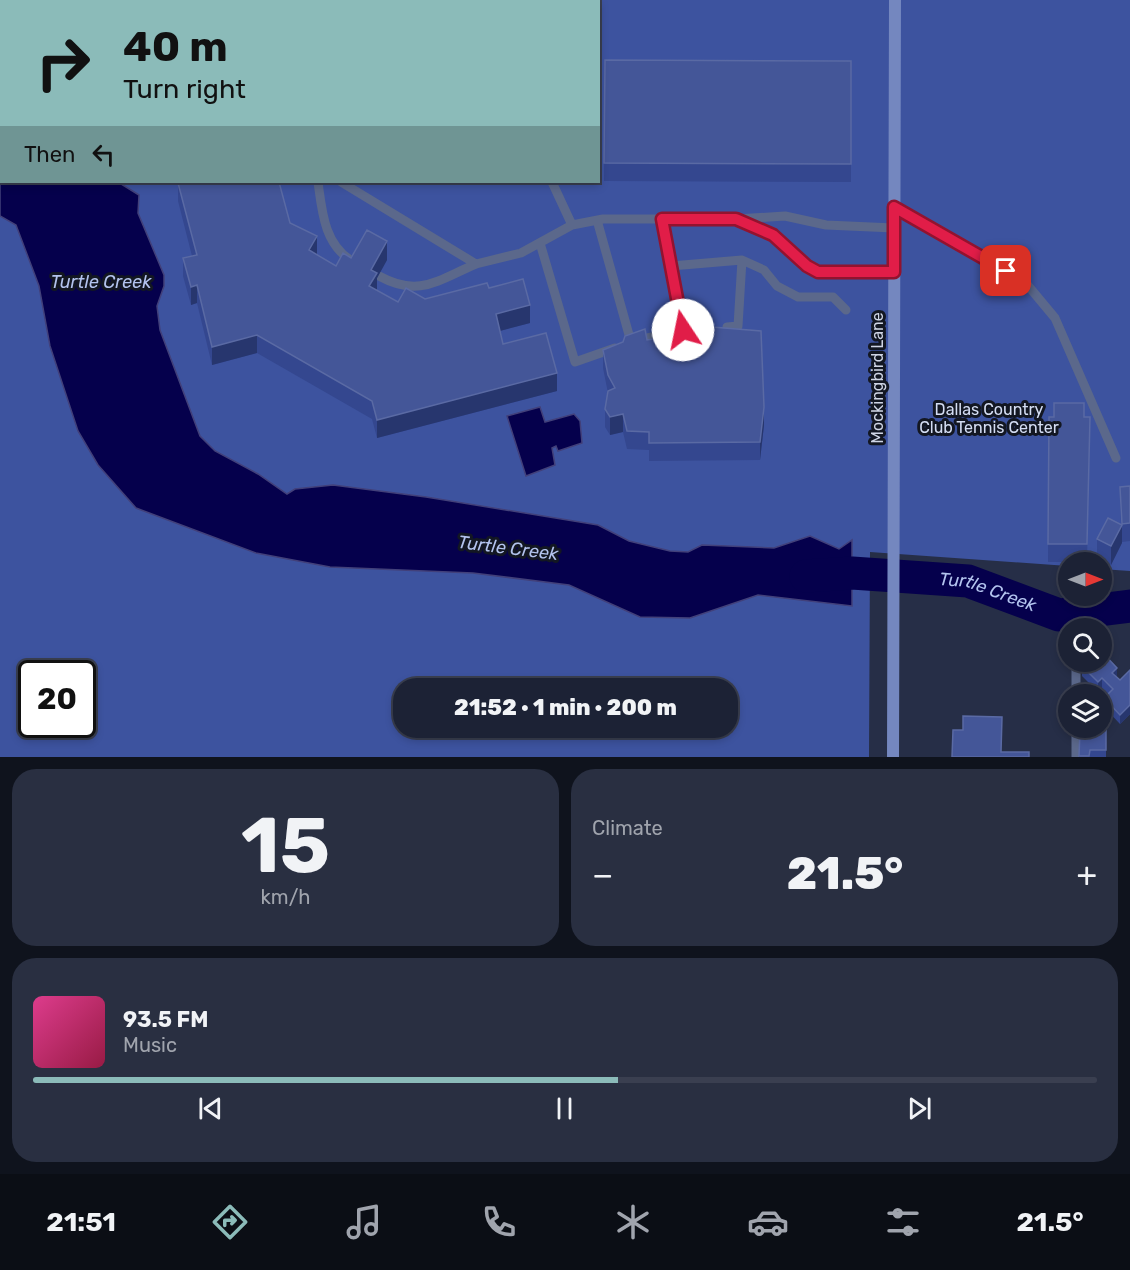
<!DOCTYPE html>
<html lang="en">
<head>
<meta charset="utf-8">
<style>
  :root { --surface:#1c2235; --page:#292f41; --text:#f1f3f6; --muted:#a0a4ad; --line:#3a3f50; --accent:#8bbbb9 }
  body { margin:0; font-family:Rubik,sans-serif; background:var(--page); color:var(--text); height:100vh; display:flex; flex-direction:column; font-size:22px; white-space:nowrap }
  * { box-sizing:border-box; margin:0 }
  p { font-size:20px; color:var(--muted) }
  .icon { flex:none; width:33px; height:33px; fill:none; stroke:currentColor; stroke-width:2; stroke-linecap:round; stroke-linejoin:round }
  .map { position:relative; height:757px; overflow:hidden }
  .sheet { display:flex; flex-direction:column; gap:12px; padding:12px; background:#0f131d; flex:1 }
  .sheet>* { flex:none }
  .guide { position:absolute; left:0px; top:0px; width:600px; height:183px; box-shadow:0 3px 9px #0003,0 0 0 2px var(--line); background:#8bbbb9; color:#111; overflow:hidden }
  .needle { width:39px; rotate:90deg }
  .fabs { position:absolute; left:1058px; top:552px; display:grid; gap:12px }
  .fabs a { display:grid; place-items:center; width:54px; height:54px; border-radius:50%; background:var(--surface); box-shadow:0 3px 9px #0003,0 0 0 2px var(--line); font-size:30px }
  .speed { position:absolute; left:18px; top:660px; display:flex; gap:12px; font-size:30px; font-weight:700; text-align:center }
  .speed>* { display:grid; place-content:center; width:78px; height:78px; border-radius:50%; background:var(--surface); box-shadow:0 3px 9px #0003,0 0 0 2px var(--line); line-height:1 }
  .speed .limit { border:3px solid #111; border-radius:9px; background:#fff; color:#111 }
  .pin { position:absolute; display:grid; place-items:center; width:51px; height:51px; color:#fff; margin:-26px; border-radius:12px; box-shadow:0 3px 9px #0006 }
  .me { position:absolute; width:66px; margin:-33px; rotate:349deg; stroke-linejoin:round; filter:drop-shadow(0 0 4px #0008) }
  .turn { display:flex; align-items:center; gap:21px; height:126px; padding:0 24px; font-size:27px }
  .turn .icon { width:78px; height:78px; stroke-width:2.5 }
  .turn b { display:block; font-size:42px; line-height:51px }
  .then { display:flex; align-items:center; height:57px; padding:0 24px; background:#0003; gap:12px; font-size:22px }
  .big { font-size:45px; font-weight:800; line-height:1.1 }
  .sheet .tile { flex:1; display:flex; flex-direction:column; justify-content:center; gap:9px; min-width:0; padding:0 21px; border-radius:24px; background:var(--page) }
  .sheet .dial { align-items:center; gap:0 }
  .dial b { font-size:78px; line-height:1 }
  .song { display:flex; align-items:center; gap:18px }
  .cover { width:72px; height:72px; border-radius:9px; background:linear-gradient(135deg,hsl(330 70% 55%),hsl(340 70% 35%)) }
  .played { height:6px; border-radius:3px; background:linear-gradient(90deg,var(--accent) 55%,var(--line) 55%) }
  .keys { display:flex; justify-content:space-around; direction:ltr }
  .heat { display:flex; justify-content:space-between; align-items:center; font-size:33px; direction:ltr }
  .sheet .tiles { flex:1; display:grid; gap:12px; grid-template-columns:1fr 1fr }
  .tile:last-child { grid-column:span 2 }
  .trip { position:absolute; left:393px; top:678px; width:345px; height:60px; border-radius:24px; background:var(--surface); box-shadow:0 3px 9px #0003,0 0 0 2px var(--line); font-weight:800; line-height:60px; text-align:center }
  .tabs { display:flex; height:96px; justify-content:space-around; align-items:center; background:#0b0e15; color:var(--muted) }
  .tabs .icon { width:42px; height:42px }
  .tabs .on { color:var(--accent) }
  .tabs b { font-size:27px; color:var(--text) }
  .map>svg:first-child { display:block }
</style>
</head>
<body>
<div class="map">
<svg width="1130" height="757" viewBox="0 0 1130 757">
  <rect width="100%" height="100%" fill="#262e47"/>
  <!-- green -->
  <path fill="#3d539f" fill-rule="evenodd" d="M0 0H1130V571L1101 569V562H1068V566L870 552 869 757H0ZM2 2H598V182H2ZM32 674H82V724H32ZM404 688H728V728H404Z"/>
  <!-- water -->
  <path fill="#05004c" stroke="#42407a" stroke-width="1.5" d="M0 90 2 182H118L139 195 138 213 164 275V286L157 306 160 330 200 436 215 451 258 474 287 494 295 489 333 485 426 497 598 525 629 541 670 551 688 552 702 545 774 548 810 536 839 549 852 540V606L758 595 690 618 640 617 569 585 473 573 330 567 256 553 136 508 98 465 78 431 50 346 39 286 16 225 0 216Z
    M540 407 545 422 574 414 580 421 582 443 558 451 556 446 552 448 555 465 526 476 507 416Z"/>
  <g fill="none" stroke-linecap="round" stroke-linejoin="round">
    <!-- river -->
    <path stroke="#05004c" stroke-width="33" id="s1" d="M806 576 852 573 968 581 1059 615 1130 606"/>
    <!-- lane -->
    <path stroke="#5b688b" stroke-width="9" d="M0 54H2
      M318 182C322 211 324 244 352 261
      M341 182 476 264 521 253 572 225 603 219H736L785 216 826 225 894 228
      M552 182 572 225
      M894 207 1025 282 1055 318 1116 458
      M597 220 631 342 628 343
      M738 220 773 235 807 266 818 272H894
      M540 243 575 362 615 348
      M671 266 742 260 764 270 777 286 798 297H833L846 310
      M379 276C419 298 438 280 476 264
      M727 327 738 326 742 260
      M634 341 683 330 662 219
      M1076 662V694
      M1076 728V757"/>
    <!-- secondary -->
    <path stroke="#7487bf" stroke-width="12" d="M893 757 895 0"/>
  </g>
  <!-- wall -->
  <path fill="#34478f" d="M605 60 851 61V182L604 181Z
    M178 183 290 223 317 255 336 266 351 258 387 260 377 278V290L398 302 425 299 489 288 530 323 500 331 503 344 557 391 377 438 372 419 257 353 212 365 197 303 191 305 183 276V258L192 256 178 201Z
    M647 340 764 425 760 460 649 461V450L627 449 623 432 610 435 605 427V409L608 393 603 368V350Z
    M1049 417H1090L1087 562H1048Z
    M1130 486V541L1122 542 1111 565 1097 557V539L1121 525 1120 487Z
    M1082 666 1117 677 1120 680 1130 670V714L1120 724 1104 707V698L1108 694 1102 688 1098 692 1082 676Z
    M1106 722V757H1079L1080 731H1083Z"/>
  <!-- shaded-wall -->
  <path fill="#27366e" d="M317 236V255L309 250Z
    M387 241V260L377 278V291L369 286 371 270Z
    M197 285V303L191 305V287Z
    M530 305V323L496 332V314Z
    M257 335V353L212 365V347Z
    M557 373V391L377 438V420Z
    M764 407V425L760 460V442Z
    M623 414V432L610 435V417Z
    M1122 525V543L1111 565V546Z
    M1117 668V677L1112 673Z
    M1102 678V688L1098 692V682Z
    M1130 705V714L1120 724V715Z"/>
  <!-- building -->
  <path fill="#445698" stroke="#5a6aa4" stroke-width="1.5" d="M605 60 851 61V164L604 163Z
    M184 182H279L290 223 317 236 309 250 336 266 343 253 351 258 367 230 387 241 371 270 377 273 369 286 398 302 406 288 425 299 487 283 489 288 523 279 530 305 496 314 503 344 546 333 557 373 377 420 372 401 257 335 212 347 197 285 191 287 183 258 197 255 178 183Z
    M687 325 761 331 764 407 760 442 649 443V432L627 431 623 414 610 417 605 409 608 391 615 388 608 375 603 350 623 342 625 336 645 329 647 340 668 337 669 328Z
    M1054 403H1084V417H1090L1087 544H1048L1049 417H1054Z
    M1130 486V523L1122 524 1120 487Z
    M1108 518 1122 525 1111 546 1097 539Z
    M1101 651 1117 668 1112 673 1120 680 1130 670V705L1120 715 1104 698 1113 689 1102 678 1098 682 1082 666 1087 662H1101Z
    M963 716 1002 717 1001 752H1029V757H952L953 730H963Z
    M1101 722H1106V750H1090L1089 756H1079L1080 731H1083V728H1101Z"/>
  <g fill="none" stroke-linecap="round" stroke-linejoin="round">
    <defs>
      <path id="route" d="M683 330 662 219H736L773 235 807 266 818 272H894V207L1006 271"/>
    </defs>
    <!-- route casing -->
    <use href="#route" stroke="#92132f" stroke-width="15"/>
    <!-- route -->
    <use href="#route" stroke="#e11d48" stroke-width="10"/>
  </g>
  <g text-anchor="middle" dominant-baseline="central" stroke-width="6" stroke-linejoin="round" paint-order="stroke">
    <!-- street labels -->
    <g font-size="16" fill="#cfd5e5" stroke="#131722">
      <text transform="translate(877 378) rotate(-90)">Mockingbird Lane</text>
    </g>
    <!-- park labels -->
    <g font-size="16" fill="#d4ddf3" stroke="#131722">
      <text x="989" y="409">Dallas Country<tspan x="989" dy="18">Club Tennis Center</tspan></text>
    </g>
    <!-- water labels -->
    <g font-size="18" font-style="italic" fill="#b3c3ee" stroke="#131722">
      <text x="101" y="282">Turtle Creek</text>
      <text transform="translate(508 548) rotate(7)">Turtle Creek</text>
      <text stroke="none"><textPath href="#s1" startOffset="184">Turtle Creek</textPath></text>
    </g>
  </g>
</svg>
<div class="fabs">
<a><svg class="needle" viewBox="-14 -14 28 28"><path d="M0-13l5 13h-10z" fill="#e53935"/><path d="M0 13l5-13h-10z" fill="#a0a4ad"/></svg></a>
<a><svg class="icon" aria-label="search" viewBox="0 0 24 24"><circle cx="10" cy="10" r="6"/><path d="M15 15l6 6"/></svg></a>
<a><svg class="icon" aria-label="layers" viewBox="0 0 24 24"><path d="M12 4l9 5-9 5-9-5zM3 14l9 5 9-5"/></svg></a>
</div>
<div class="speed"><div class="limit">20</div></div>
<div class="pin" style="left:1006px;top:271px;background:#d93025"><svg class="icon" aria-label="arrive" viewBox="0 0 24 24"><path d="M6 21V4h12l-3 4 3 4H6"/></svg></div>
<svg class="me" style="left:683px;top:330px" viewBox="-20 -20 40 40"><circle r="19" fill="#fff"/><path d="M0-13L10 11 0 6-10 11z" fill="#e11d48"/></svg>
<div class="trip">21:52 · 1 min · 200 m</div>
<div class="guide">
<div class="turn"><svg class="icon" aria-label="right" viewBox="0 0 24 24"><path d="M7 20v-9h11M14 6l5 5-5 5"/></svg><div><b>40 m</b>Turn right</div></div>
<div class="then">Then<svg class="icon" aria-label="left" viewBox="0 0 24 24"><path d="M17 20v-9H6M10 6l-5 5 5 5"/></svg></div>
</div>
</div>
<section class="sheet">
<div class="tiles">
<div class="tile dial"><b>15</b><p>km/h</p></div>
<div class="tile"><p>Climate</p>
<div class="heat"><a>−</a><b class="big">21.5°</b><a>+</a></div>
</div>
<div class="tile">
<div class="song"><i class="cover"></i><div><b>93.5 FM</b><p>Music</p></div></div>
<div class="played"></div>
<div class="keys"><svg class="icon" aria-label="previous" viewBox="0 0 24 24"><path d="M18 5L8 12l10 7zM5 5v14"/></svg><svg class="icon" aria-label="pause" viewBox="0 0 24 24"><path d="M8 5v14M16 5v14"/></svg><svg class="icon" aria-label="next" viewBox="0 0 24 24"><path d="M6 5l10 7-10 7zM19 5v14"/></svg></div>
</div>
</div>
</section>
<nav class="tabs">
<b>21:51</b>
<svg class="icon on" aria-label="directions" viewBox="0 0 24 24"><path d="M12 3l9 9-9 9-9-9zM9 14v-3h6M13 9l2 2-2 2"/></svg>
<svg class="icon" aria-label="music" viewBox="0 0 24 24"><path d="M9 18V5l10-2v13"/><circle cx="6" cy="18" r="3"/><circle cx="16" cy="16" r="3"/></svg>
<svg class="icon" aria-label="phone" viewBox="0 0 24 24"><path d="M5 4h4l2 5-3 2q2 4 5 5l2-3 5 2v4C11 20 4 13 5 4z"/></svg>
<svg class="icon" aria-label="climate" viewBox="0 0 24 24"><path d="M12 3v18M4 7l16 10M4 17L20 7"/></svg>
<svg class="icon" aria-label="car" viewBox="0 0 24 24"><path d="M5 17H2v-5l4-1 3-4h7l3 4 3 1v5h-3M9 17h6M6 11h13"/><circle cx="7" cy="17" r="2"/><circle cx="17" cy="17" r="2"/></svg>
<svg class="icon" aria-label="filters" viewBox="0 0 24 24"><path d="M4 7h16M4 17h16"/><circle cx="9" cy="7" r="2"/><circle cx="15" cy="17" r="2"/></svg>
<b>21.5°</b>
</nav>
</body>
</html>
